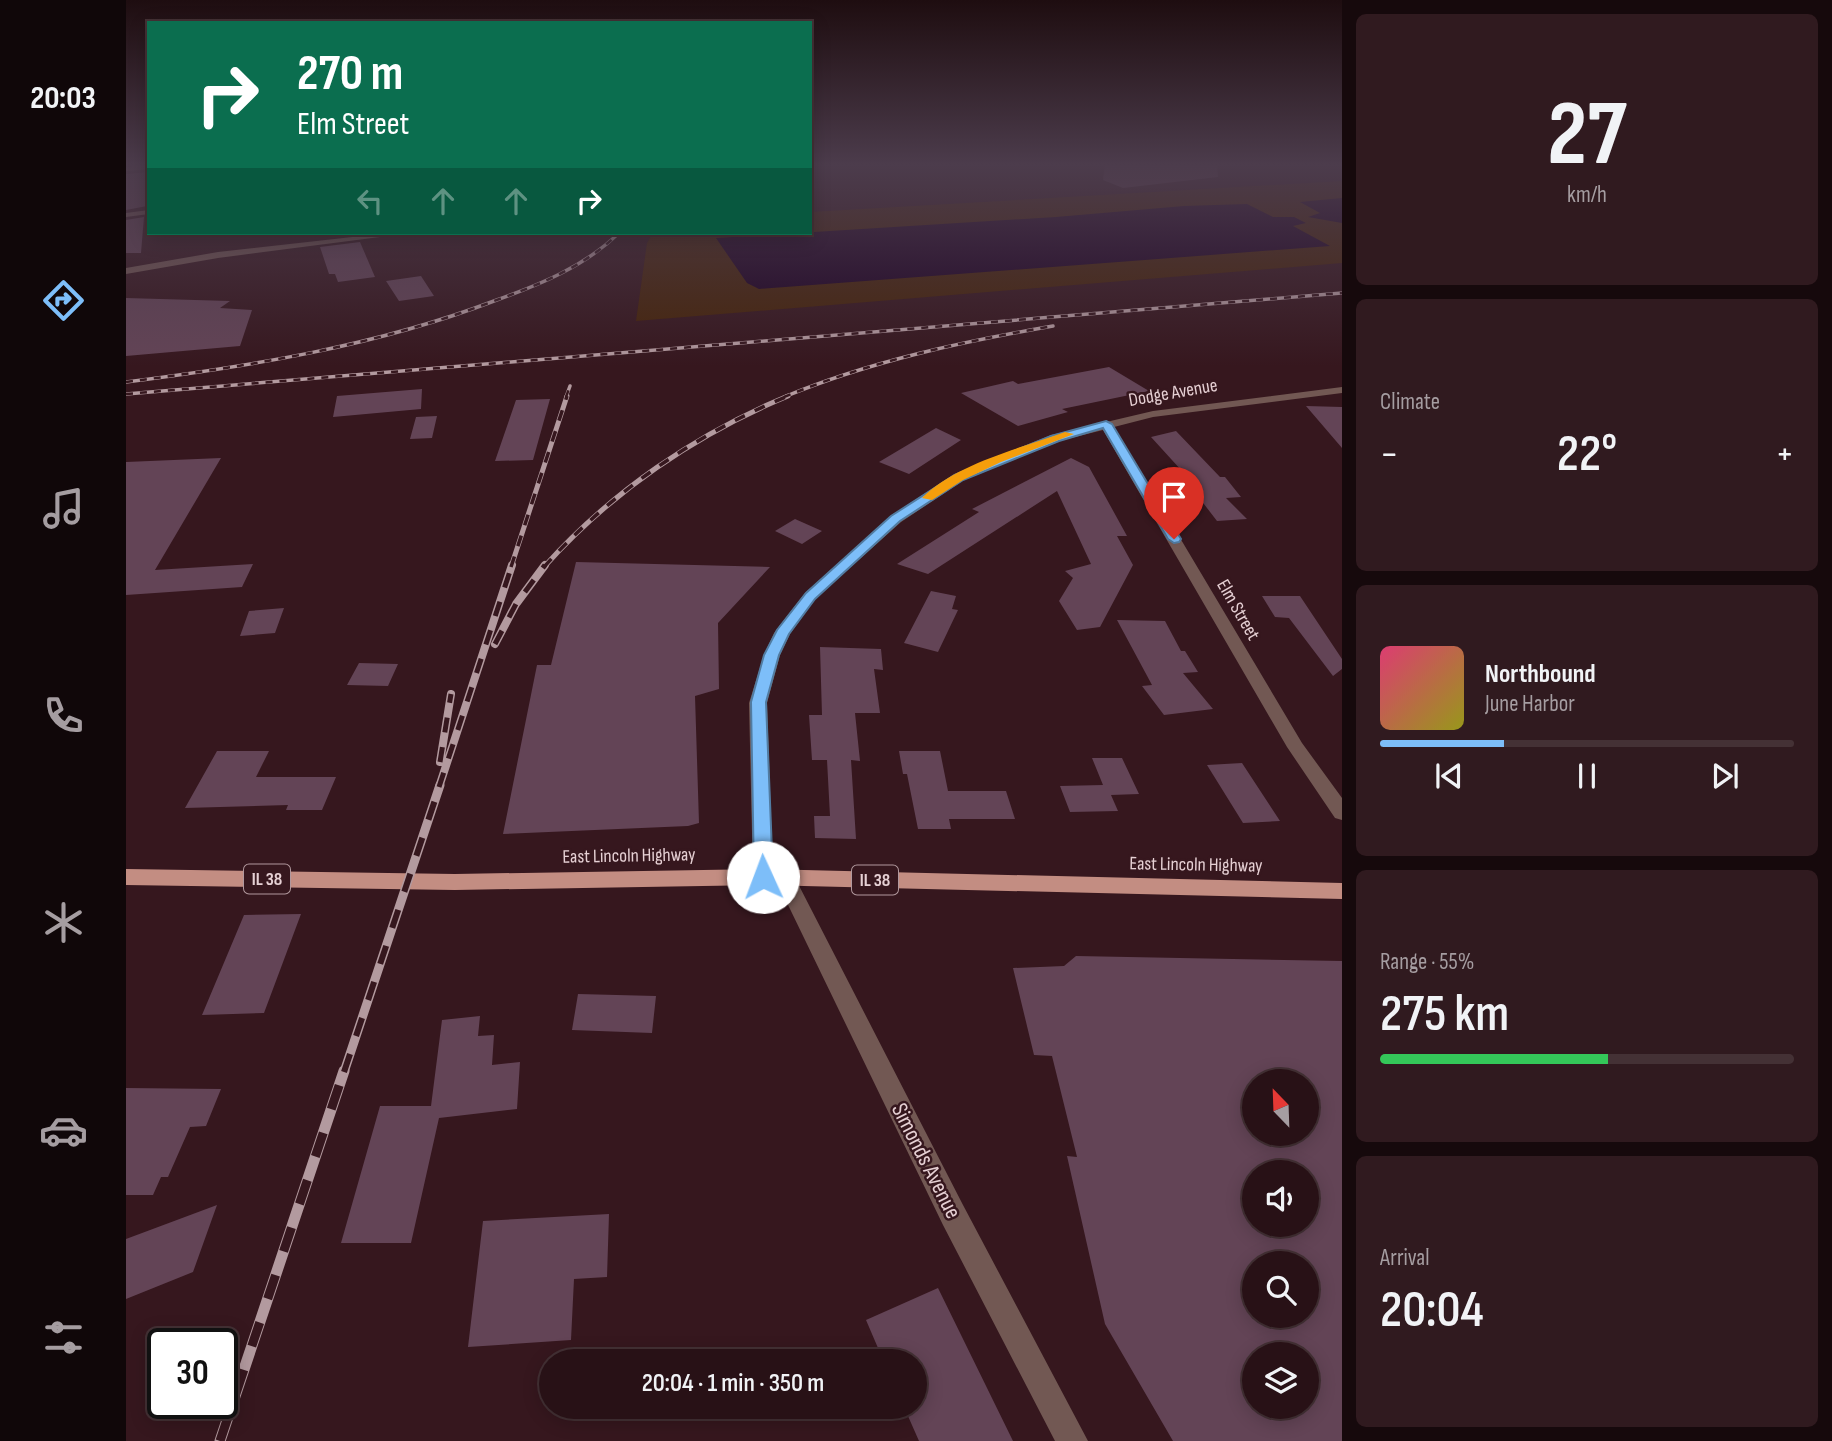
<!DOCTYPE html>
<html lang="en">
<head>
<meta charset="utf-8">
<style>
  :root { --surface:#281116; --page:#301a1f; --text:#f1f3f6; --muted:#a59da1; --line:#443135; --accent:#7dbef9 }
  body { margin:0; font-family:"Sofia Sans Condensed",sans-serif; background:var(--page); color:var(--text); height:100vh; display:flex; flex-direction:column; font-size:26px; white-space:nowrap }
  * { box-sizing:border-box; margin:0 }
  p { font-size:23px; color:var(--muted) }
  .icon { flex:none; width:38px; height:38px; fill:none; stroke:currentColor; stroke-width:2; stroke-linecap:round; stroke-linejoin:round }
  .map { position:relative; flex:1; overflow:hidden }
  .drawer { display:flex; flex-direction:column; gap:14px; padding:14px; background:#16090c; width:490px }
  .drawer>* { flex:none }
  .banner { position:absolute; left:21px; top:21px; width:665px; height:214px; border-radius:0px; box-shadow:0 4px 18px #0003,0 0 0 2px var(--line); background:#0b6e4f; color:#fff; overflow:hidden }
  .needle { width:46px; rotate:337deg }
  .fabs { position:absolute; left:1116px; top:1069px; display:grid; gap:14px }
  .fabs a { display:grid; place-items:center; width:77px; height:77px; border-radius:50%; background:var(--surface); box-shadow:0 4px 18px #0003,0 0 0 2px var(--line); font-size:35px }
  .speed { position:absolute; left:21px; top:1328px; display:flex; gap:14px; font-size:35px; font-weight:700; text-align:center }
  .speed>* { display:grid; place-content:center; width:91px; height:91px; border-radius:50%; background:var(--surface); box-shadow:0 4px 18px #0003,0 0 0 2px var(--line); line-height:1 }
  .speed .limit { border:4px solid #111; border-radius:10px; background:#fff; color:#111 }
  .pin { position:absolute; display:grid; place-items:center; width:60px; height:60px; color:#fff; margin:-72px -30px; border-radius:50% 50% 50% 0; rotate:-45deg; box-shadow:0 0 7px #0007 }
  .pin .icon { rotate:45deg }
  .me { position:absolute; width:77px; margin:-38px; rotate:358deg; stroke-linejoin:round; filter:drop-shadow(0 0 5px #0008) }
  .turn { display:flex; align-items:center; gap:24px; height:147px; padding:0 35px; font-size:32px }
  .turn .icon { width:91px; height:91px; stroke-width:2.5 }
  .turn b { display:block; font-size:49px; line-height:60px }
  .lanes { display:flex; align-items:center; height:66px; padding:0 35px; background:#0003; justify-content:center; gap:35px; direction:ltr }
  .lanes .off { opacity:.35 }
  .big { font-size:52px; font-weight:600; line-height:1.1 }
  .drawer .card { flex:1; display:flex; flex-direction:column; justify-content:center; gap:10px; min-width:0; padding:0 24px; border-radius:10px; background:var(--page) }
  .drawer .dial { align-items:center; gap:0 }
  .dial b { font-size:91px; line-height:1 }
  .song { display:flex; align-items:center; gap:21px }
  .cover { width:84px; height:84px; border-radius:10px; background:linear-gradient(135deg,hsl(340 70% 55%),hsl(60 70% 35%)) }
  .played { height:7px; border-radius:4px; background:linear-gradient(90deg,var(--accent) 30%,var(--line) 30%) }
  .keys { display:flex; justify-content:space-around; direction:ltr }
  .heat { display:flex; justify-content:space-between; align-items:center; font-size:38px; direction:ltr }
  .charge { height:10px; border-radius:5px; background:linear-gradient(90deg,#34c759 55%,var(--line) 0) }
  .trip { position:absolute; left:413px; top:1349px; width:388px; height:70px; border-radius:35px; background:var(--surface); box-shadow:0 4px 18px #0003,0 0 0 2px var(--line); font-weight:600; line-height:70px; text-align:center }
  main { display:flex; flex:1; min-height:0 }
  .dock { display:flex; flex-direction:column; width:126px; justify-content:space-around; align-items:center; background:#100709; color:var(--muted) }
  .dock .icon { width:49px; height:49px }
  .dock .current { color:var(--accent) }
  .dock b { font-size:32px; color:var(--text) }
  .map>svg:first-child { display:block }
</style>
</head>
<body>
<main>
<nav class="dock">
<b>20:03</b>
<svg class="icon current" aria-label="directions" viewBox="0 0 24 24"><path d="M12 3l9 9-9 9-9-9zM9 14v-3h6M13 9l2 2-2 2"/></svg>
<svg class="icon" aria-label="music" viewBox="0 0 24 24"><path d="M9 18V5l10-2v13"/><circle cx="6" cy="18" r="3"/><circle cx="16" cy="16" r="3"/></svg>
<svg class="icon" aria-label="phone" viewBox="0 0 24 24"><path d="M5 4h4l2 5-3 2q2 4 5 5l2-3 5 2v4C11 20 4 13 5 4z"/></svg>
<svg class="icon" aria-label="climate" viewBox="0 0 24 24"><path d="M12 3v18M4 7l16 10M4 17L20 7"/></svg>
<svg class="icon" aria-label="car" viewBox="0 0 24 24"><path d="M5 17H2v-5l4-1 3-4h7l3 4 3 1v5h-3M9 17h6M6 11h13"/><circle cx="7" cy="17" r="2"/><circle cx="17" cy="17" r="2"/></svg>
<svg class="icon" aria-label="filters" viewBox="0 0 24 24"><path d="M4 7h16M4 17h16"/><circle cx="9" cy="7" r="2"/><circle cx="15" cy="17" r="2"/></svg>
</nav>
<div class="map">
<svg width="1216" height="1441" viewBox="0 0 1216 1441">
  <rect width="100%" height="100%" fill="#36171e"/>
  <!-- green -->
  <path fill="#462409" d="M1216 181V263L510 321 521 243 527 233H684V212Z"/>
  <!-- water -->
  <path fill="#1c0023" d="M1216 198V223L1182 217 1194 213 1174 202Z
    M1121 204 1147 217H1168L1180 223 1167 226 1204 246 633 289 621 283 590 238 930 217 1058 206Z"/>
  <!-- building -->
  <path fill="#634456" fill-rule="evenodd" d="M979 164H1091L1092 177 997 188 977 180Z
    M23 172 21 206 0 210V174Z
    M18 217 15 253H0V220Z
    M234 242 249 277 212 282 209 274H203L194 247Z
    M295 276 308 296 273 301 260 281Z
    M0 298 104 301 94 308 126 310 114 346 0 356Z
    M983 367 1023 391 936 409 942 412 892 426 835 393 887 381 892 384Z
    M296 389 295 409 207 417 211 396Z
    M424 399 407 460 369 461 390 400Z
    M1180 406 1216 407V448Z
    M311 416 306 438 284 439 290 417Z
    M810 428 835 440 783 474 753 462Z
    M1050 431 1094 477H1099L1115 497 1100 498 1121 519 1091 521 1061 482H1066L1025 437Z
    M95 458 29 570 127 564 116 587 0 595V462Z
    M945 458 963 467 1001 536H991L1007 565 974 627 951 630 933 601 947 578 939 571 965 564 931 491 802 574 771 564 853 512 846 509Z
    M669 519 696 531 676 544 649 531Z
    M450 562 644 567 592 623 593 689 569 696 573 823 562 826 377 834 411 665H425Z
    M805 591 830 596 826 609 832 610 812 652 778 643Z
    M1136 596H1174L1216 659V669L1207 676 1163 618 1149 617Z
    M158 608 149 633 114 636 123 611Z
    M991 620 1039 621 1055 651H1059L1072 672 1057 673 1087 709 1038 715 1016 686 1026 685Z
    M694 647 755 649 757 670 748 669 754 713H729L734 761 725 760 730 839 689 838 688 816H704L701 760H686L683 715H696Z
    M233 663 272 664 262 686 221 685Z
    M91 751H143L130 777H210L196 810H160L162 805 59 808Z
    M773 751H814L822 791H880L889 819H823L825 829H792L781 774H777Z
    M966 758H996L1013 794 985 795 992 811 944 812 934 786 977 785Z
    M1116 763 1154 821 1117 823 1081 765Z
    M175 914 138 1013 76 1015 118 915Z
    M950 956 1216 961V1441H1047L979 1324 941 1156 951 1157 926 1056 908 1055 887 968 938 966ZM1129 1082H1181V1134H1129ZM1129 1172H1181V1225H1129ZM1129 1264H1181V1316H1129ZM1129 1354H1181V1407H1129Z
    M452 994 530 996 526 1033 446 1030Z
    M354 1016 352 1036 368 1035 366 1065 394 1062 391 1109 313 1118 285 1243H215L254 1106H305L316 1020Z
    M0 1088 95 1089 80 1126 64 1127 42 1177H35L27 1195H0Z
    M91 1205 67 1272 0 1299V1239Z
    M483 1214 481 1277 448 1279 445 1340 342 1347 357 1221Z
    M812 1288 887 1441H793L778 1407H789V1362H758L740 1320Z"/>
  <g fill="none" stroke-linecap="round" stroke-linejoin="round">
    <!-- minor -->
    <path fill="#725853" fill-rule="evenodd" d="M23 165V169L0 171V167Z
      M23 210V214L0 217V213Z
      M262 233H285L92 258 0 274V268L92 252Z
      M1216 387V393L1027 417 988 427 1176 743 1216 798V820L1209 818 1161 747 977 430 933 441 838 480 775 522 689 599 664 634 654 655 641 703 647 877 644 883 637 885 630 883 627 877 623 703 638 655 648 633 679 593 765 516 828 474 925 435 1027 411Z
      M659 870 666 872 837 1205 962 1441H929L817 1225 649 878 652 872Z"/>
    <!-- primary -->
    <path fill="#c38d82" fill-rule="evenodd" d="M0 869 329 874 637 869 1216 883V899L637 885 329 890 0 885Z"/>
    <defs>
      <path id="rail-far4" d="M0 382C125 366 250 346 368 301 413 285 458 267 493 233
        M0 394 1216 293
        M440 397 444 386
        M658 397C745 361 835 342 927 326"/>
      <path id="rail-far3" d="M385 567 441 396
        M418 567C485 492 570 434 662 396"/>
      <path id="rail-far2" d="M369 644 390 604 419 565
        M314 762 325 694
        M313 787 386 565"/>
      <path id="rail-far1" d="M218 1072 314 785"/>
      <path id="rail" d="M94 1441 218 1071"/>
    </defs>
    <!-- rail-far4 casing -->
    <use href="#rail-far4" stroke="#b39a9f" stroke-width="3.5"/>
    <!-- rail-far3 casing -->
    <use href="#rail-far3" stroke="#b39a9f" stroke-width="5"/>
    <!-- rail-far2 casing -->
    <use href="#rail-far2" stroke="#b39a9f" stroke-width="8"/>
    <!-- rail-far1 casing -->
    <use href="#rail-far1" stroke="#b39a9f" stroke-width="9"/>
    <!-- rail casing -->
    <use href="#rail" stroke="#b39a9f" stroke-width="11"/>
    <!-- rail-far4 -->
    <use href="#rail-far4" stroke="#36171e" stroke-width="2.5" stroke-dasharray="7" stroke-linecap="butt"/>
    <!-- rail-far3 -->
    <use href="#rail-far3" stroke="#36171e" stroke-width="3.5" stroke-dasharray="11" stroke-linecap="butt"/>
    <!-- rail-far2 -->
    <use href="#rail-far2" stroke="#36171e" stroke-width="5" stroke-dasharray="15" stroke-linecap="butt"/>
    <!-- rail-far1 -->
    <use href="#rail-far1" stroke="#36171e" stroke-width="6" stroke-dasharray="19" stroke-linecap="butt"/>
    <!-- rail -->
    <use href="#rail" stroke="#36171e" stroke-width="9" stroke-dasharray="25" stroke-linecap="butt"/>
  </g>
  <!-- sky -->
  <linearGradient id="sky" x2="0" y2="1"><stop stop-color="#1e0d10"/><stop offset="0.45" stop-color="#4c3c4c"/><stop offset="1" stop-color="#4c3c4c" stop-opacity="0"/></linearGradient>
  <rect width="1216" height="366" fill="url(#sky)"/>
  <!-- route -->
  <path fill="#7dbef9" stroke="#517ca2" stroke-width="2" d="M980 421 986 424 1055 539 1053 542 1048 543 1042 539 977 428 933 441 837 480 774 521 689 599 663 634 653 655 640 702 647 877 644 882 637 884 631 882 628 877 625 702 638 655 651 630 680 593 765 516 829 475 925 436Z"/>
  <!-- slow -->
  <path fill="#f59e0b" d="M939 432 948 434 875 462 837 480 806 500 796 498C829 464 895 448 939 432Z"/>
  <g text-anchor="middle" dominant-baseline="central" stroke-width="5" stroke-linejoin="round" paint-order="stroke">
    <!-- shield labels -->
    <g fill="#36171e" stroke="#b1989d" stroke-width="2">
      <rect x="118" y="864.5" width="46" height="29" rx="5"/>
      <rect x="726" y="865.5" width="46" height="29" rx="5"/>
    </g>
    <g font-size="18" font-weight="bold" fill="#e6d0d4">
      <text x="141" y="879">IL 38</text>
      <text x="749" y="880">IL 38</text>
    </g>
    <!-- street labels -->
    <g font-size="19" fill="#e6d0d4" stroke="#36171e">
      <text transform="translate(1047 393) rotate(-10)">Dodge Avenue</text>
      <text transform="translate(1112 610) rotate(60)">Elm Street</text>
      <text transform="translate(503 856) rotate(-1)">East Lincoln Highway</text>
      <text transform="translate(1070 865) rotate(1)">East Lincoln Highway</text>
    </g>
    <!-- near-street labels -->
    <g font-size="23" fill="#e6d0d4" stroke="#36171e">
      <text transform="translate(800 1161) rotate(63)">Simonds Avenue</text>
    </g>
  </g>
</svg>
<div class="fabs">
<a><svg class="needle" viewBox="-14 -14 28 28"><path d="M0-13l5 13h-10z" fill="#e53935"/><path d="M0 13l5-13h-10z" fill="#a59da1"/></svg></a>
<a><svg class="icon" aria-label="sound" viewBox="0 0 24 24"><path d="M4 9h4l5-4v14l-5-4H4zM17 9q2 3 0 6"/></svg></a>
<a><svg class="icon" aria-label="search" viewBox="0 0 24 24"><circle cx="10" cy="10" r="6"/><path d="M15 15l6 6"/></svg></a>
<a><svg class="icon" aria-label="layers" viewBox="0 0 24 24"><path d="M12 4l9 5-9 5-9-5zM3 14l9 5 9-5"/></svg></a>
</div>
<div class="speed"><div class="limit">30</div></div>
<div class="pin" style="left:1048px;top:539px;background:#d93025"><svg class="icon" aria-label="arrive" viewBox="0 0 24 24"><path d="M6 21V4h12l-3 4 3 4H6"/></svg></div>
<svg class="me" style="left:637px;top:877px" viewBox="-20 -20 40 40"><circle r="19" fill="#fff"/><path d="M0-13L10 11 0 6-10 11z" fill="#7dbef9"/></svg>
<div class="trip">20:04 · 1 min · 350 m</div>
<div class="banner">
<div class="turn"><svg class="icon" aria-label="right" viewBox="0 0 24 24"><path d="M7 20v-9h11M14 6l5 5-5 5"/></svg><div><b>270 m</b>Elm Street</div></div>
<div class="lanes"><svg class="icon off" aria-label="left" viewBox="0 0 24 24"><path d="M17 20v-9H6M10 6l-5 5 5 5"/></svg><svg class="icon off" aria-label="ahead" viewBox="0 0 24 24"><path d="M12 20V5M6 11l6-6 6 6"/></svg><svg class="icon off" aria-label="ahead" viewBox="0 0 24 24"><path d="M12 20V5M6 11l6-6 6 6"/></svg><svg class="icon" aria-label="right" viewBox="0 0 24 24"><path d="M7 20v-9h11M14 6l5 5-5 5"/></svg></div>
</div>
</div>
<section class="drawer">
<div class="card dial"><b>27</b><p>km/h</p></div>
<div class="card"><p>Climate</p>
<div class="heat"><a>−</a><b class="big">22°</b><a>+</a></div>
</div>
<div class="card">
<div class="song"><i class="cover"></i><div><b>Northbound</b><p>June Harbor</p></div></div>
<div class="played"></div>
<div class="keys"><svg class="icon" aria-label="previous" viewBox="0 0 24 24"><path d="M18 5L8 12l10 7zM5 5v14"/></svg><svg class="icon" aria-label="pause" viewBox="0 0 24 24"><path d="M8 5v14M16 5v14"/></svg><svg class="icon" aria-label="next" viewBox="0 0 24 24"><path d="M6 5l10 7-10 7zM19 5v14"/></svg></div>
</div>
<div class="card"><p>Range · 55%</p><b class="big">275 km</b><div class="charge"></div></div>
<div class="card"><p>Arrival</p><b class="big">20:04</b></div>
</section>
</main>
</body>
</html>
